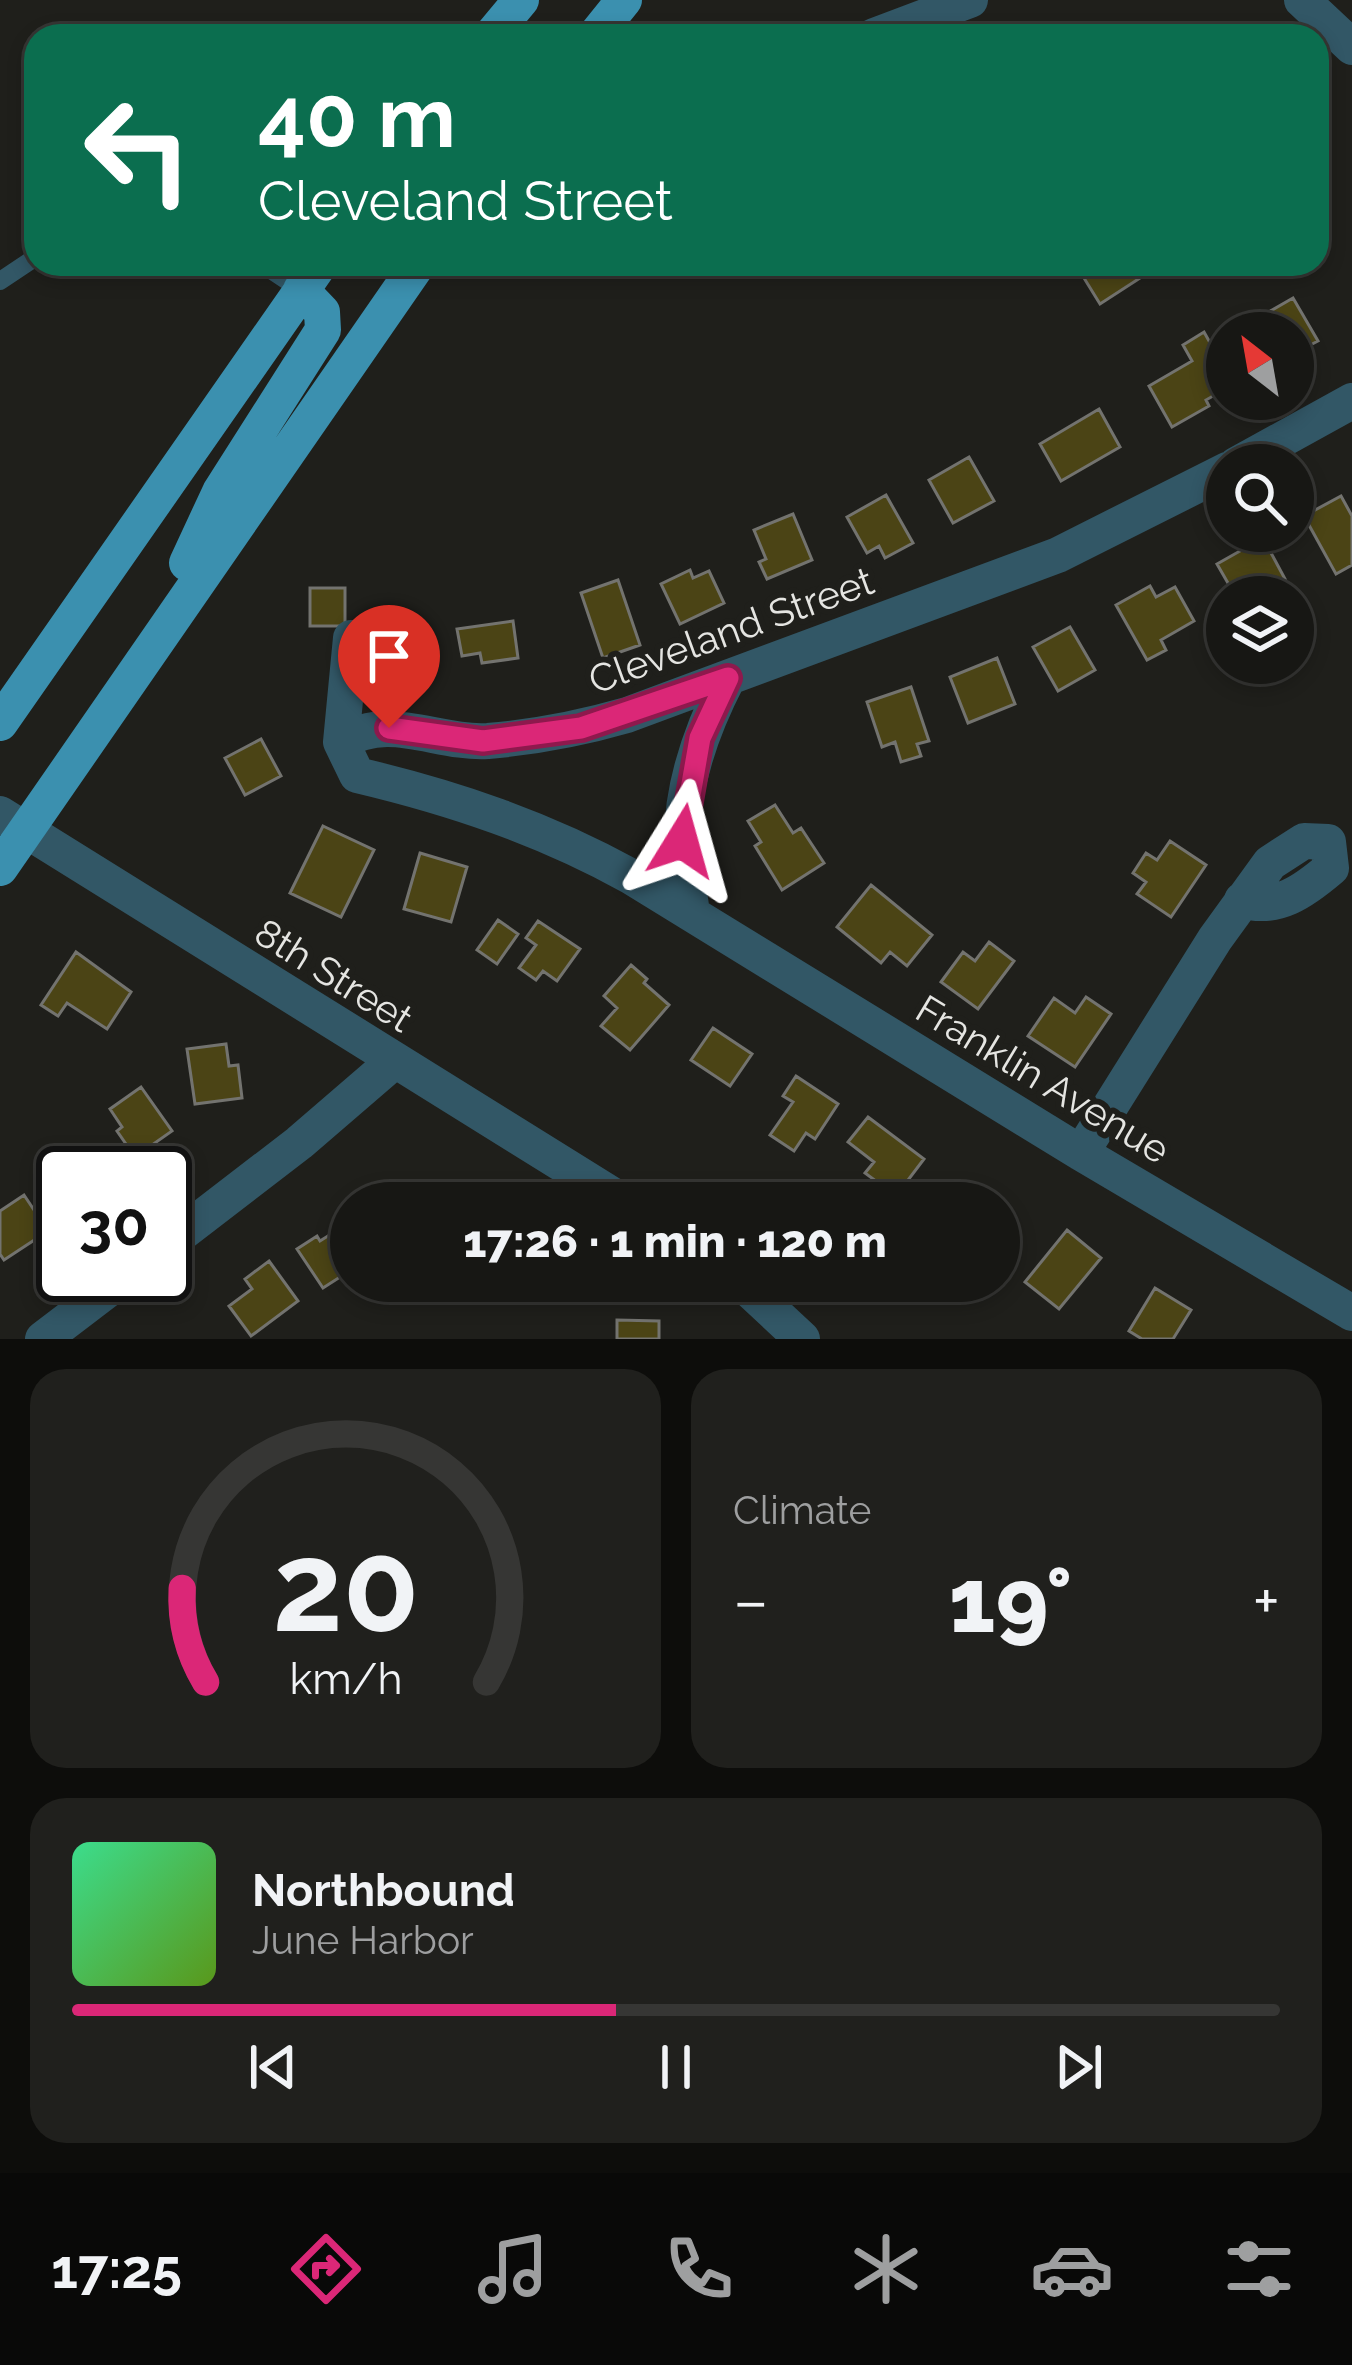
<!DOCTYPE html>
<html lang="en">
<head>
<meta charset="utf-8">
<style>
  :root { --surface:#171714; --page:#20201d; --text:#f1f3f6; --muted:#9e9fa0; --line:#363634; --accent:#db2777 }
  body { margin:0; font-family:Raleway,sans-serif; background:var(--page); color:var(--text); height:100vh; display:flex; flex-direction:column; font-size:45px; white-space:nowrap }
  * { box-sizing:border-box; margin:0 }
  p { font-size:39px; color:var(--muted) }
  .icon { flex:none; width:66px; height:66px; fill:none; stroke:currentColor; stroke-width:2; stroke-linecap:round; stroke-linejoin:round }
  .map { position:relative; height:1339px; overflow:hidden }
  .details { display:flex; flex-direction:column; gap:30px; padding:30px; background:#0d0d0b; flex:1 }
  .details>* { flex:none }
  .guide { position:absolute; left:24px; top:24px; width:1305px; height:252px; border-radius:36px; box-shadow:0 6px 18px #0003,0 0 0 3px var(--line); background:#0b6e4f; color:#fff; overflow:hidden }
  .needle { width:78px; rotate:329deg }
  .fabs { position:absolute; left:1206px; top:312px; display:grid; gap:24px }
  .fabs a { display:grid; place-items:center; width:108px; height:108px; border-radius:50%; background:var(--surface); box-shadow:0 6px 18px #0003,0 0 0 3px var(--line); font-size:60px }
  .speed { position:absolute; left:36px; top:1146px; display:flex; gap:24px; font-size:60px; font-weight:700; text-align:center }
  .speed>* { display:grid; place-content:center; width:156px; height:156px; border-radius:50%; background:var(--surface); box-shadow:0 6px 18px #0003,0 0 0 3px var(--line); line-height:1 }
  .speed .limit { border:6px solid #111; border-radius:18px; background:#fff; color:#111 }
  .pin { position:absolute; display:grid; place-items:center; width:102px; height:102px; color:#fff; margin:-123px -51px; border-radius:50% 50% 50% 0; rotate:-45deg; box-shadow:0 0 12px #0007 }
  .pin .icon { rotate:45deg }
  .me { position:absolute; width:132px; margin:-66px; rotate:8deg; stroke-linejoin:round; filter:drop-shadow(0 0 9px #0008) }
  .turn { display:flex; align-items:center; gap:42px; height:252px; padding:0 36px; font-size:54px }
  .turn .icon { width:156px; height:156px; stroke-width:2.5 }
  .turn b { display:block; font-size:84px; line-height:102px }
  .big { font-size:90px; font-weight:800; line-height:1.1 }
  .details .widget { flex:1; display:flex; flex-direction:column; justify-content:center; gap:18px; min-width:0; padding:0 42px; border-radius:36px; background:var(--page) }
  .details .dial { align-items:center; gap:0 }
  .dial svg { height:312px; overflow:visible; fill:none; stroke:var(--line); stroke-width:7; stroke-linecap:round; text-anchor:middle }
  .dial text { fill:var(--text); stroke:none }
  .song { display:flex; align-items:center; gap:36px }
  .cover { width:144px; height:144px; border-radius:18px; background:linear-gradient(135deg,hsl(150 70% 55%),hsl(90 70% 35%)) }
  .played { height:12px; border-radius:6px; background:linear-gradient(90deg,var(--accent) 45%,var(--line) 45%) }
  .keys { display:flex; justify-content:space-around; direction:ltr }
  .heat { display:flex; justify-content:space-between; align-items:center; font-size:66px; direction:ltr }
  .details .tiles { flex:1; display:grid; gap:30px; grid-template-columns:1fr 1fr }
  .widget:last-child { grid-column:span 2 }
  .trip { position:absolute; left:330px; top:1182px; width:690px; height:120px; border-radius:60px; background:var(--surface); box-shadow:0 6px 18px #0003,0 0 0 3px var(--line); font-weight:800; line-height:120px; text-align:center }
  .dock { display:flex; height:192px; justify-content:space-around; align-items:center; background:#090908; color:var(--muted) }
  .dock .icon { width:84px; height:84px }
  .dock .current { color:var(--accent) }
  .dock b { font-size:54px; color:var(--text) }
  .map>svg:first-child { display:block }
</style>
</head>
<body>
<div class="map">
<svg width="1352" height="1339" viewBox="0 0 1352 1339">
  <rect width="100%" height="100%" fill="#1f1f1b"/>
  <!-- building -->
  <path fill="#4b4415" stroke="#73736f" stroke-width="3" d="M1107 264H1132L1140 278 1100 304 1084 278Z
    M1293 298 1318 341 1293 354V333H1259L1253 321Z
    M1204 332 1227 373V388L1206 400 1209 406 1172 427 1149 386 1192 361 1183 345Z
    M1099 409 1120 447 1061 481 1040 444Z
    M969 457 994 501 953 523 929 480Z
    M886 495 913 543 885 558 879 546 867 553 847 517Z
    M1341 496 1352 516V565L1336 574 1304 516Z
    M793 514 812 560 767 579 759 562 766 559 754 530Z
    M1263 538 1285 579 1253 597H1236L1217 564Z
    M690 570 693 578 709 571 724 603 680 624 661 584Z
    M618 580 640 645 603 658 581 593Z
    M1150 586 1156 597 1175 587 1194 621 1161 640 1166 650 1147 660 1116 605Z
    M310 588H345V626H310Z
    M513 621 518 658 482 663 480 653 462 656 457 629Z
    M1070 627 1095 670 1058 691 1033 647Z
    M367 630 410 632 408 670 365 669Z
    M997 658 1015 704 968 723 950 677Z
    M911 687 929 741 917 744 921 756 901 762 895 742 882 747 867 702Z
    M261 739 281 776 245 795 225 758Z
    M775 805 793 833 801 828 824 863 782 890 755 846 761 842 748 821Z
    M323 826 374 850 341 917 290 893Z
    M1170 841 1206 865 1171 917 1137 894 1146 882 1133 873 1146 853 1157 860Z
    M420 853 467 867 451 922 404 909Z
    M871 885 932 935 907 966 890 952 881 963 837 927Z
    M498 920 518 934 497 964 477 950Z
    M538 921 580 949 557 981 543 971 536 980 519 968 536 945 526 938Z
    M989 942 1014 961 978 1009 941 982 963 952 975 961Z
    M76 952 131 992 107 1029 67 1003 58 1016 41 1005Z
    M631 965 647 979 644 983 669 1005 630 1050 601 1026 617 1008 604 996Z
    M1086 997 1111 1014 1075 1067 1028 1036 1054 998 1075 1013Z
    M713 1028 752 1054 730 1086 691 1060Z
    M226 1044 229 1066 238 1065 242 1098 195 1104 187 1049Z
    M796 1076 838 1104 815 1139 806 1133 794 1151 770 1135 793 1102 783 1096Z
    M141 1087 172 1131 135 1157 117 1131 122 1127 110 1109Z
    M868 1117 924 1159 896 1196 865 1173 874 1162 848 1142Z
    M87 1145 105 1171 63 1173V1208L41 1175Z
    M980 1185 1005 1206 999 1214V1203H964Z
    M24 1195 48 1231 4 1260 0 1254V1211Z
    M347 1224 351 1230V1270L323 1288 297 1249 317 1236 320 1241Z
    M1067 1230 1101 1258 1059 1309 1025 1282Z
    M269 1261 298 1301 251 1336 229 1306 252 1289 245 1279Z
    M1155 1288 1191 1310 1173 1339H1142L1129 1331Z
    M617 1320 659 1321V1339H617Z"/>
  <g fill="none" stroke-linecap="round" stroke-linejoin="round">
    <!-- service -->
    <path stroke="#325766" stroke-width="18" d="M262 264 301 290
      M0 281 36 257"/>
    <!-- minor -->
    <path stroke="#325766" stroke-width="36" d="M1302 0 1352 47
      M874 36 970 0
      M1236 465 1352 401
      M351 638 341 742 357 775C454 798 543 828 630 876L1081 1153 1352 1313
      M341 742C390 712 436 744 488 741 535 737 582 728 627 715L1058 555 1227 470
      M0 814 625 1203
      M692 914C690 892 683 871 682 849 680 790 701 730 728 678
      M1081 1153 1215 939 1270 863 1304 841 1328 842 1331 868C1304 891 1277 911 1242 900
      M165 1246 299 1143 393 1062
      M740 1281 802 1339
      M43 1339 127 1275"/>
    <!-- primary -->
    <path stroke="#3b90af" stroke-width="36" d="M491 36 521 0
      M595 36 624 0
      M187 563 220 492 323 330 322 312 301 290
      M0 723 320 264
      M0 868 418 264"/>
  </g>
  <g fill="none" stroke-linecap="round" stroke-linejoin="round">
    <defs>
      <path id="route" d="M389 728 483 741 581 728 728 678 700 738 682 841"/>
    </defs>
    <!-- route casing -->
    <use href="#route" stroke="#8e194d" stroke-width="30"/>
    <!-- route -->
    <use href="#route" stroke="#db2777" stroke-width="21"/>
  </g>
  <g text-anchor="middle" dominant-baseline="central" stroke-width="12" stroke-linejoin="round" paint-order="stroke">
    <!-- street labels -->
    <g font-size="39" fill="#e5e5e2" stroke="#1f1f1b">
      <text transform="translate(731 630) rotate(-20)">Cleveland Street</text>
      <text transform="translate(334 975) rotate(32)">8th Street</text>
      <text transform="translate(1043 1079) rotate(31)">Franklin Avenue</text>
    </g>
  </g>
</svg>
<div class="fabs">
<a><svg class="needle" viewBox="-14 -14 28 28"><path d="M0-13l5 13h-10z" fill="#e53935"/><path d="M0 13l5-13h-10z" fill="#9e9fa0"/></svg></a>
<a><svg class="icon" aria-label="search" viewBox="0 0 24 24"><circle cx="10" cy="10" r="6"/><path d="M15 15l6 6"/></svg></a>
<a><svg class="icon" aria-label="layers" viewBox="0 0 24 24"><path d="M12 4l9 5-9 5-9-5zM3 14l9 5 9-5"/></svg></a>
</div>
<div class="speed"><div class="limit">30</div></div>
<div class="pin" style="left:389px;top:728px;background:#d93025"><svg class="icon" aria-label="arrive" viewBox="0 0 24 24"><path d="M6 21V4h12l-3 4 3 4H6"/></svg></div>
<svg class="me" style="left:682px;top:841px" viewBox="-20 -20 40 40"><path d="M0-17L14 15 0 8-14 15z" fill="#db2777" stroke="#fff" stroke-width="4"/></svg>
<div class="trip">17:26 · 1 min · 120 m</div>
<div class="guide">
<div class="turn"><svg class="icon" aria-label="left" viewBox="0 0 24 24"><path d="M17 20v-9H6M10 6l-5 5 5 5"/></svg><div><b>40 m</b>Cleveland Street</div></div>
</div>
</div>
<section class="details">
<div class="tiles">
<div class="widget dial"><svg viewBox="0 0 100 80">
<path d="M14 69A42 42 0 1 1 86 69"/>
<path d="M14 69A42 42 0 0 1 8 45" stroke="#db2777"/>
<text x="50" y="56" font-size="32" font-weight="700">20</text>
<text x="50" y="72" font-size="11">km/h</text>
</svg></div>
<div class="widget"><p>Climate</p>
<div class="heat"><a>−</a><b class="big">19°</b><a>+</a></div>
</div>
<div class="widget">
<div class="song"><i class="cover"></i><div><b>Northbound</b><p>June Harbor</p></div></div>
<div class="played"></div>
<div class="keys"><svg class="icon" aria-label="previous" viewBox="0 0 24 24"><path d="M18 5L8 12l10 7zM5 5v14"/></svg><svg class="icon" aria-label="pause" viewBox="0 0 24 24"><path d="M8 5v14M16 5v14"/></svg><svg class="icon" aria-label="next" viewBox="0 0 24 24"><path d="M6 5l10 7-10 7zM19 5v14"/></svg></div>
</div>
</div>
</section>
<nav class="dock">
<b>17:25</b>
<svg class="icon current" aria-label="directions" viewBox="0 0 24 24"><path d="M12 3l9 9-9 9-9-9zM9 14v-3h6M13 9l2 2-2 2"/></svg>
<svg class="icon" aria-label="music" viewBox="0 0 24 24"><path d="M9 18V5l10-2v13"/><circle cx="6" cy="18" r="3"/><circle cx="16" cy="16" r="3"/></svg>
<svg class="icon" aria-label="phone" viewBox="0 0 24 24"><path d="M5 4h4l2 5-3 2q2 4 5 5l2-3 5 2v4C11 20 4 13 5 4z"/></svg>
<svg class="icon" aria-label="climate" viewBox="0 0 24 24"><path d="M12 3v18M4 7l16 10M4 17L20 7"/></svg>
<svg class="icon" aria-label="car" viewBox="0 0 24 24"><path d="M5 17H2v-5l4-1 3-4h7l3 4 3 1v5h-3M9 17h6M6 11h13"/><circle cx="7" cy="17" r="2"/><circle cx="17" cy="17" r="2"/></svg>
<svg class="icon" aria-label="filters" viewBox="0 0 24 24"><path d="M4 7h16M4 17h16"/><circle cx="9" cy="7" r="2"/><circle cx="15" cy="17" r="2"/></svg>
</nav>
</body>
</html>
